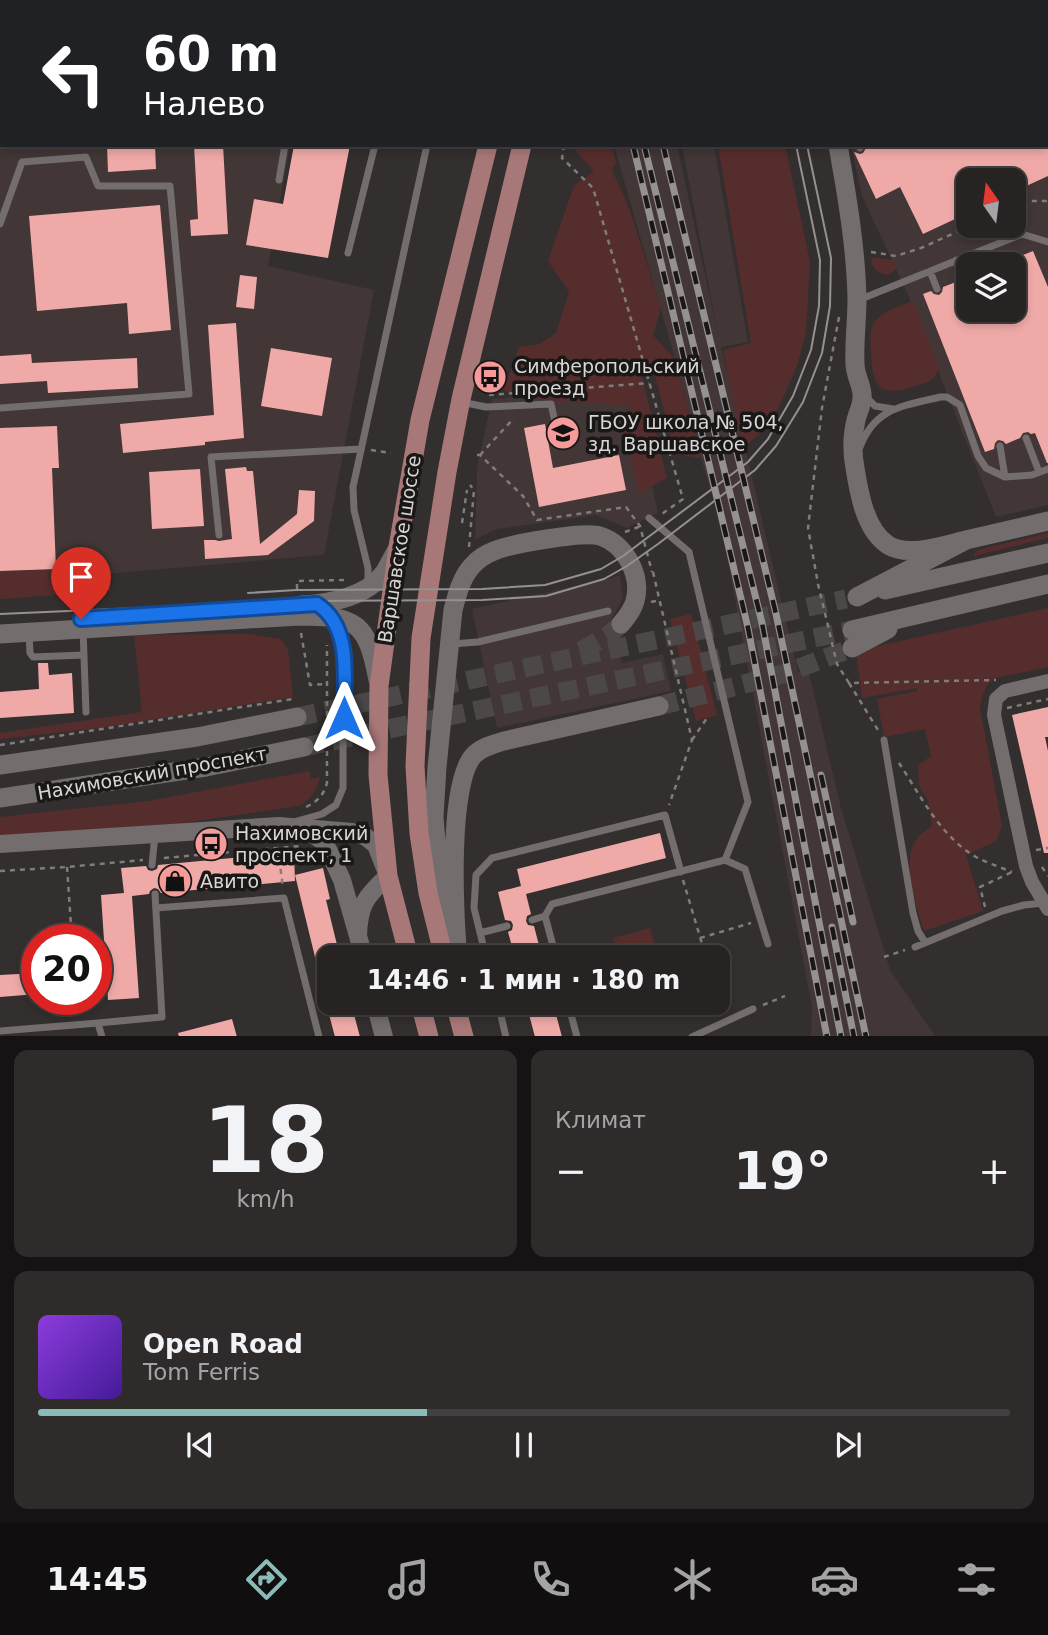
<!DOCTYPE html>
<html lang="ru">
<head>
<meta charset="utf-8">
<style>
  :root { --surface:#272323; --page:#2f2b2b; --text:#f1f3f6; --muted:#a4a4a6; --line:#434041; --accent:#8bbbb9 }
  body { margin:0; font-family:"DejaVu Sans",sans-serif; background:var(--page); color:var(--text); height:100vh; display:flex; flex-direction:column; font-size:26px; white-space:nowrap }
  * { box-sizing:border-box; margin:0 }
  p { font-size:23px; color:var(--muted) }
  .icon { flex:none; width:38px; height:38px; fill:none; stroke:currentColor; stroke-width:2; stroke-linecap:round; stroke-linejoin:round }
  .map { position:relative; height:1036px; overflow:hidden }
  .side { display:flex; flex-direction:column; gap:14px; padding:14px; background:#151313; flex:1 }
  .side>* { flex:none }
  .banner { position:absolute; left:0px; top:0px; width:1048px; height:147px; box-shadow:0 4px 10px #0003,0 0 0 2px var(--line); background:#202124; color:#fff; overflow:hidden }
  .needle { width:46px; rotate:346deg }
  .fabs { position:absolute; left:956px; top:168px; display:grid; gap:14px }
  .fabs a { display:grid; place-items:center; width:70px; height:70px; border-radius:14px; background:var(--surface); box-shadow:0 4px 10px #0003,0 0 0 2px var(--line); font-size:35px }
  .speed { position:absolute; left:21px; top:924px; display:flex; gap:14px; font-size:35px; font-weight:700; text-align:center }
  .speed>* { display:grid; place-content:center; width:91px; height:91px; border-radius:50%; background:var(--surface); box-shadow:0 4px 10px #0003,0 0 0 2px var(--line); line-height:1 }
  .speed .limit { border:10px solid #d22; background:#fff; color:#111 }
  .pin { position:absolute; display:grid; place-items:center; width:60px; height:60px; color:#fff; margin:-72px -30px; border-radius:50% 50% 50% 0; rotate:-45deg; box-shadow:0 0 7px #0007 }
  .pin .icon { rotate:45deg }
  .me { position:absolute; width:77px; margin:-38px; rotate:0deg; stroke-linejoin:round; filter:drop-shadow(0 0 5px #0008) }
  .turn { display:flex; align-items:center; gap:24px; height:147px; padding:0 28px; font-size:32px }
  .turn .icon { width:91px; height:91px; stroke-width:2.5 }
  .turn b { display:block; font-size:49px; line-height:60px }
  .big { font-size:52px; font-weight:700; line-height:1.1 }
  .side .tile { flex:1; display:flex; flex-direction:column; justify-content:center; gap:10px; min-width:0; padding:0 24px; border-radius:14px; background:var(--page) }
  .side .dial { align-items:center; gap:0 }
  .dial b { font-size:91px; line-height:1 }
  .song { display:flex; align-items:center; gap:21px }
  .cover { width:84px; height:84px; border-radius:10px; background:linear-gradient(135deg,hsl(270 70% 55%),hsl(260 70% 35%)) }
  .played { height:7px; border-radius:4px; background:linear-gradient(90deg,var(--accent) 40%,var(--line) 40%) }
  .keys { display:flex; justify-content:space-around; direction:ltr }
  .heat { display:flex; justify-content:space-between; align-items:center; font-size:38px; direction:ltr }
  .side .tiles { flex:1; display:grid; gap:14px; grid-template-columns:1fr 1fr }
  .tile:last-child { grid-column:span 2 }
  .trip { position:absolute; left:317px; top:945px; width:413px; height:70px; border-radius:14px; background:var(--surface); box-shadow:0 4px 10px #0003,0 0 0 2px var(--line); font-weight:700; line-height:70px; text-align:center }
  .menu { display:flex; height:112px; justify-content:space-around; align-items:center; background:#100e0e; color:var(--muted) }
  .menu .icon { width:49px; height:49px }
  .menu .current { color:var(--accent) }
  .menu b { font-size:32px; color:var(--text) }
  .map>svg:first-child { display:block }
</style>
</head>
<body>
<div class="map">
<svg width="1048" height="1037" viewBox="0 0 1048 1037">
  <rect width="100%" height="100%" fill="#342f2f"/>
  <!-- built -->
  <path fill="#423636" fill-rule="evenodd" d="M890 0H1048V505L996 517 909 297 862 196 851 145H1046V2H887ZM968 180H1013V226H968ZM968 264H1013V310H968Z
    M0 76H2V145H290L268 266 374 290 324 555 0 583Z
    M614 145H677L718 335 682 145H714L748 342 721 347 798 672 808 669 841 808 890 970 935 1036H811L812 1007 722 530 701 458 675 359Z
    M631 389 658 513 627 528 596 515 497 529 475 539 477 468 492 399Z
    M620 576 623 598 611 620 622 663 663 654 671 691 497 728 472 609Z"/>
  <!-- green -->
  <path fill="#562d2d" d="M575 145H612L616 163 612 170 629 208 661 308 653 335 675 359 701 458 675 454 655 375 642 377 667 478 639 494 622 425 631 406 518 398 504 390 519 347 540 344 556 333 569 292 548 261 574 186 594 171 574 149Z
    M718 145H785L810 262 806 332 797 366 778 409 761 432 742 449 723 350 751 343Z
    M871 257 893 260 896 269 888 275C877 273 871 268 871 257Z
    M913 301 939 368C936 378 929 382 919 385 884 397 872 392 871 353 871 342 868 331 875 321 884 310 900 306 913 301Z
    M1048 533V538L973 556 977 550Z
    M56 569 109 573 111 591 0 599V571Z
    M1048 608V667L995 678C984 686 982 695 980 708L1002 826 996 841 966 855 983 911 924 931C917 908 901 861 916 840 919 835 927 830 932 825L928 800 919 786 918 765 931 756 925 729 884 737 877 699 917 691V688L862 698 856 651Z
    M691 614 717 715 696 721 670 619Z
    M249 634 281 639 288 649 293 697 99 728 0 739V733L142 712 134 635Z
    M310 771V779L320 777C316 792 311 800 298 806L176 824 0 836V817L148 801Z
    M650 928 658 957H619L613 938Z"/>
  <!-- building -->
  <path fill="#efaaa8" d="M107 145H155L156 169 108 172Z
    M194 145H223L228 234 191 236 190 220 198 219Z
    M294 145H350L328 258 246 245 254 199 283 204Z
    M868 145H1048V176L1013 192V180H968V213L923 234 900 187 876 199 854 152 860 154 863 153Z
    M160 205 171 330 129 334 127 303 37 311 29 216Z
    M1033 251 1048 287V463H1047L1035 433 1031 434 1028 432 1023 433 1020 438 1006 444 1003 441 998 440 995 443 994 449 985 452 923 294 931 291 934 294 939 295 942 292 943 287 956 282 964 303 968 301V310H1013V259Z
    M240 275 257 277 254 309 236 307Z
    M236 323 244 438 205 442V445L123 453 120 424 214 415 208 325Z
    M271 348 332 358 322 416 261 406Z
    M31 354 32 363 137 358 138 388 48 393 47 381 0 384V356Z
    M545 424 553 468 619 455 626 490 539 507 524 428Z
    M57 426 59 468H52L56 569 0 571V428Z
    M246 467 247 471H253L260 544 297 514 299 490 315 491 314 521 268 555 205 559 204 540H215L219 541 232 539 225 469Z
    M200 469 204 526 152 529 149 472Z
    M38 663H48L49 675 72 673 74 713 0 718V692L39 689Z
    M1048 707V737H1045L1048 751V853H1044L1012 715Z
    M660 833 666 858 526 894 531 914 527 916 526 921 528 925 534 926 542 957H515L508 932 512 930 513 925 511 921 505 920 498 892 521 886 517 869Z
    M294 852 295 881 161 893 158 889 154 888 150 891 149 894 132 896 139 998 108 1000 101 895 124 893 121 868 146 866 148 870 152 871 157 869 158 865Z
    M323 868 330 899 326 900 340 957H329V998H325L295 875Z
    M37 973V994L0 997V975Z
    M326 1003H351L360 1037H335Z
    M526 1003H553L562 1037H535Z
    M232 1019 237 1037H179L178 1033Z"/>
  <g fill="none" stroke-linecap="round" stroke-linejoin="round">
    <!-- secondary-tunnel -->
    <path stroke="#4d4848" stroke-width="19" stroke-dasharray="19 10" stroke-linecap="butt" d="M581 651 609 635 621 624
      M659 706 783 674 852 648
      M297 717 846 599
      M304 747 852 630"/>
    <!-- path -->
    <path stroke="#807c7c" stroke-width="2.5" stroke-dasharray="5 5" stroke-linecap="butt" d="M564 145 562 158 593 188 683 499 659 516
      M1013 206 1023 201H1048
      M871 252 896 256 921 248 970 226
      M839 317 822 408 808 528 818 584 837 664 849 683 996 680
      M489 395 649 383
      M371 450 391 453
      M477 455H480L523 496 537 520 626 507 640 526 652 572
      M480 455 514 418
      M462 523 467 490
      M625 532 641 526
      M469 547 474 490 470 485
      M653 572 692 740 669 805
      M297 589V581L345 580
      M651 602 660 600
      M301 633 310 685 327 684
      M849 683 878 730
      M1007 708 1048 699
      M692 740 707 718
      M0 745 293 699
      M899 763C920 795 941 837 976 857 987 863 1000 867 1012 872
      M306 807C318 801 323 796 327 783V645
      M278 849 283 888
      M1036 850 1048 848
      M164 858 300 846
      M67 867 72 940
      M1042 867 1048 876
      M0 871 67 867 143 860
      M683 880 706 957
      M985 907 980 887 1012 872
      M700 938 751 923
      M884 957 905 950
      M718 996 720 1003 730 1008
      M76 999 77 1015
      M763 1005 785 996"/>
    <!-- service -->
    <path stroke="#736d6d" stroke-width="7" d="M84 0V2
      M178 0 179 2
      M326 0V2
      M370 0V2
      M918 2 922 0
      M0 57H2
      M858 145 860 148
      M279 180 285 145
      M0 224 22 162 86 157 98 186H170L189 394 0 408
      M348 253 375 145
      M956 260 968 291
      M930 271 937 289
      M861 299 1022 234 1048 242
      M867 398 875 406 893 409
      M461 402 486 407 551 404 560 444
      M1026 438 1039 472
      M1000 446 1005 477
      M860 447C875 407 904 406 940 397H947L960 405 978 456 986 468 1005 477 1032 475 1048 469
      M649 518 689 552 748 802 725 860
      M219 535 211 457 361 449
      M368 583V568L354 510 353 487 427 145
      M83 629 86 712
      M29 633 30 653 33 657 84 655
      M452 644 478 642 608 611
      M884 740 913 913 918 931 925 942
      M297 821 322 814 336 805 343 788V647L340 632 334 621
      M152 865 155 835
      M156 908 284 898 319 1037
      M545 916 552 904 725 860 745 869 768 944
      M532 920 545 916 556 957
      M480 933 507 926
      M915 947 1002 911 1024 905 1044 903
      M486 957 474 908 476 875 492 858 665 815 681 872
      M498 1003 506 1037
      M568 1003 577 1037
      M0 1031 98 1023
      M102 1037 98 1023 162 1017 155 894
      M692 1037 753 1009"/>
    <!-- minor -->
    <path stroke="#736d6d" stroke-width="14" d="M1048 681 1005 691 996 699 994 715 1026 866 1032 882 1048 909"/>
    <!-- tertiary -->
    <path stroke="#736d6d" stroke-width="18" d="M447 2 459 0
      M0 4H2
      M304 828 325 843 342 880 364 957
      M0 844 279 826 352 832 366 837 376 845 388 876C365 897 359 905 358 936
      M375 1003 384 1037"/>
    <!-- secondary -->
    <path stroke="#736d6d" stroke-width="19" d="M799 0 800 2
      M838 145C847 196 856 248 857 299 857 321 854 342 855 364 855 375 862 385 862 395 863 403 858 412 856 420 852 436 852 452 855 468 859 493 865 530 888 545 908 558 945 545 966 540
      M885 590 1048 553
      M857 597 966 540 1048 521
      M301 605C329 604 366 597 384 573 389 565 393 556 398 548
      M852 630 1048 584
      M0 634 299 616C357 616 367 622 378 680
      M852 648 888 629
      M0 765 197 737 297 717
      M0 798 206 767 304 747
      M443 928 434 817 437 767 453 610C457 595 461 578 472 566 477 560 486 554 494 551 510 544 584 531 600 536 625 544 642 575 635 601 633 609 627 617 621 624
      M458 957C454 919 447 779 475 754 483 747 494 744 504 741L659 706"/>
    <!-- primary -->
    <path stroke="#a87878" stroke-width="19" d="M522 2V0
      M554 2V0
      M409 957 388 876 378 775 379 686 398 547 420 420 488 145
      M444 957 428 893 419 833 415 766 421 638 447 472 461 399 522 145
      M420 1003 429 1037
      M455 1003 464 1037"/>
    <!-- tram -->
    <path stroke="#959191" stroke-width="2" d="M775 0V2
      M248 593 296 590 482 589 545 585 601 569 623 556 748 462 768 439 793 396 811 350 819 306 820 260 796 145
      M0 614 296 601 482 600 546 596 604 579 627 566 658 544 755 470 776 446 803 402 822 353 830 306 831 258 807 145"/>
    <defs>
      <path id="rail" d="M608 0V2
        M628 0V2
        M633 145 748 628 827 1037
        M644 145 762 623 841 1037
        M663 145 776 614 866 1037
        M821 775 853 922
        M832 927 854 1037"/>
    </defs>
    <!-- rail casing -->
    <use href="#rail" stroke="#959191" stroke-width="7"/>
    <!-- rail -->
    <use href="#rail" stroke="#1a1817" stroke-width="4.5" stroke-dasharray="13" stroke-linecap="butt"/>
  </g>
  <g fill="none" stroke-linecap="round" stroke-linejoin="round">
    <defs>
      <path id="route" d="M81 619 317 604C353 627 344 681 344 718"/>
    </defs>
    <!-- route casing -->
    <use href="#route" stroke="#114b97" stroke-width="18"/>
    <!-- route -->
    <use href="#route" stroke="#1a73e8" stroke-width="12"/>
  </g>
  <!-- icons -->
  <defs>
    <symbol id="bus-disc" viewBox="-11 -11 22 22"><circle r="9.5" fill="#f59b9a" stroke="#1a1817"/><path d="M-5-6H5V4H4V6H2V4H-2V6H-4V4H-5ZM-3.5-4V0h7V-4ZM-3.5 1.2v1.5H-2V1.2ZM2 1.2v1.5H3.5V1.2Z" fill="#111"/></symbol>
    <symbol id="school-disc" viewBox="-11 -11 22 22"><circle r="9.5" fill="#f59b9a" stroke="#1a1817"/><path d="M0-5L7-2L0 1L-7-2ZM-4 1L0 2.5L4 1V4Q0 6-4 4Z" fill="#111"/></symbol>
    <symbol id="shop-disc" viewBox="-11 -11 22 22"><circle r="9.5" fill="#f59b9a" stroke="#1a1817"/><path d="M-5-2.5h2.3a2.7 3.5 0 0 1 5.4 0H5L5.5 6h-11ZM-1.5-2.5h3a1.5 2.3 0 0 0-3 0Z" fill="#111"/></symbol>
  </defs>
  <g fill-rule="evenodd">
    <use href="#bus-disc" x="471" y="358" width="38" height="38"/>
    <use href="#school-disc" x="544" y="414" width="38" height="38"/>
    <use href="#bus-disc" x="192" y="825" width="38" height="38"/>
    <use href="#shop-disc" x="156" y="862" width="38" height="38"/>
  </g>
  <g text-anchor="middle" dominant-baseline="central" stroke-width="7" stroke-linejoin="round" paint-order="stroke">
    <!-- poi labels -->
    <g font-size="19" fill="#d8d5d5" stroke="#1a1817" text-anchor="start">
      <text x="514" y="366">Симферопольский<tspan x="514" dy="22">проезд</tspan></text>
      <text x="588" y="422">ГБОУ школа № 504,<tspan x="588" dy="22">зд. Варшавское</tspan></text>
      <text x="235" y="833">Нахимовский<tspan x="235" dy="22">проспект, 1</tspan></text>
      <text x="200" y="881">Авито</text>
    </g>
    <!-- street labels -->
    <g font-size="19" fill="#d8d5d5" stroke="#1a1817">
      <text transform="translate(399 549) rotate(-81)">Варшавское шоссе</text>
      <text transform="translate(152 773) rotate(-10)">Нахимовский проспект</text>
    </g>
  </g>
</svg>
<div class="fabs">
<a><svg class="needle" viewBox="-14 -14 28 28"><path d="M0-13l5 13h-10z" fill="#e53935"/><path d="M0 13l5-13h-10z" fill="#a4a4a6"/></svg></a>
<a><svg class="icon" aria-label="layers" viewBox="0 0 24 24"><path d="M12 4l9 5-9 5-9-5zM3 14l9 5 9-5"/></svg></a>
</div>
<div class="speed"><div class="limit">20</div></div>
<div class="pin" style="left:81px;top:619px;background:#d93025"><svg class="icon" aria-label="arrive" viewBox="0 0 24 24"><path d="M6 21V4h12l-3 4 3 4H6"/></svg></div>
<svg class="me" style="left:344px;top:718px" viewBox="-20 -20 40 40"><path d="M0-17L14 15 0 8-14 15z" fill="#1a73e8" stroke="#fff" stroke-width="4"/></svg>
<div class="trip">14:46 · 1 мин · 180 m</div>
<div class="banner">
<div class="turn"><svg class="icon" aria-label="left" viewBox="0 0 24 24"><path d="M17 20v-9H6M10 6l-5 5 5 5"/></svg><div><b>60 m</b>Налево</div></div>
</div>
</div>
<section class="side">
<div class="tiles">
<div class="tile dial"><b>18</b><p>km/h</p></div>
<div class="tile"><p>Климат</p>
<div class="heat"><a>−</a><b class="big">19°</b><a>+</a></div>
</div>
<div class="tile">
<div class="song"><i class="cover"></i><div><b>Open Road</b><p>Tom Ferris</p></div></div>
<div class="played"></div>
<div class="keys"><svg class="icon" aria-label="previous" viewBox="0 0 24 24"><path d="M18 5L8 12l10 7zM5 5v14"/></svg><svg class="icon" aria-label="pause" viewBox="0 0 24 24"><path d="M8 5v14M16 5v14"/></svg><svg class="icon" aria-label="next" viewBox="0 0 24 24"><path d="M6 5l10 7-10 7zM19 5v14"/></svg></div>
</div>
</div>
</section>
<nav class="menu">
<b>14:45</b>
<svg class="icon current" aria-label="directions" viewBox="0 0 24 24"><path d="M12 3l9 9-9 9-9-9zM9 14v-3h6M13 9l2 2-2 2"/></svg>
<svg class="icon" aria-label="music" viewBox="0 0 24 24"><path d="M9 18V5l10-2v13"/><circle cx="6" cy="18" r="3"/><circle cx="16" cy="16" r="3"/></svg>
<svg class="icon" aria-label="phone" viewBox="0 0 24 24"><path d="M5 4h4l2 5-3 2q2 4 5 5l2-3 5 2v4C11 20 4 13 5 4z"/></svg>
<svg class="icon" aria-label="climate" viewBox="0 0 24 24"><path d="M12 3v18M4 7l16 10M4 17L20 7"/></svg>
<svg class="icon" aria-label="car" viewBox="0 0 24 24"><path d="M5 17H2v-5l4-1 3-4h7l3 4 3 1v5h-3M9 17h6M6 11h13"/><circle cx="7" cy="17" r="2"/><circle cx="17" cy="17" r="2"/></svg>
<svg class="icon" aria-label="filters" viewBox="0 0 24 24"><path d="M4 7h16M4 17h16"/><circle cx="9" cy="7" r="2"/><circle cx="15" cy="17" r="2"/></svg>
</nav>
</body>
</html>
